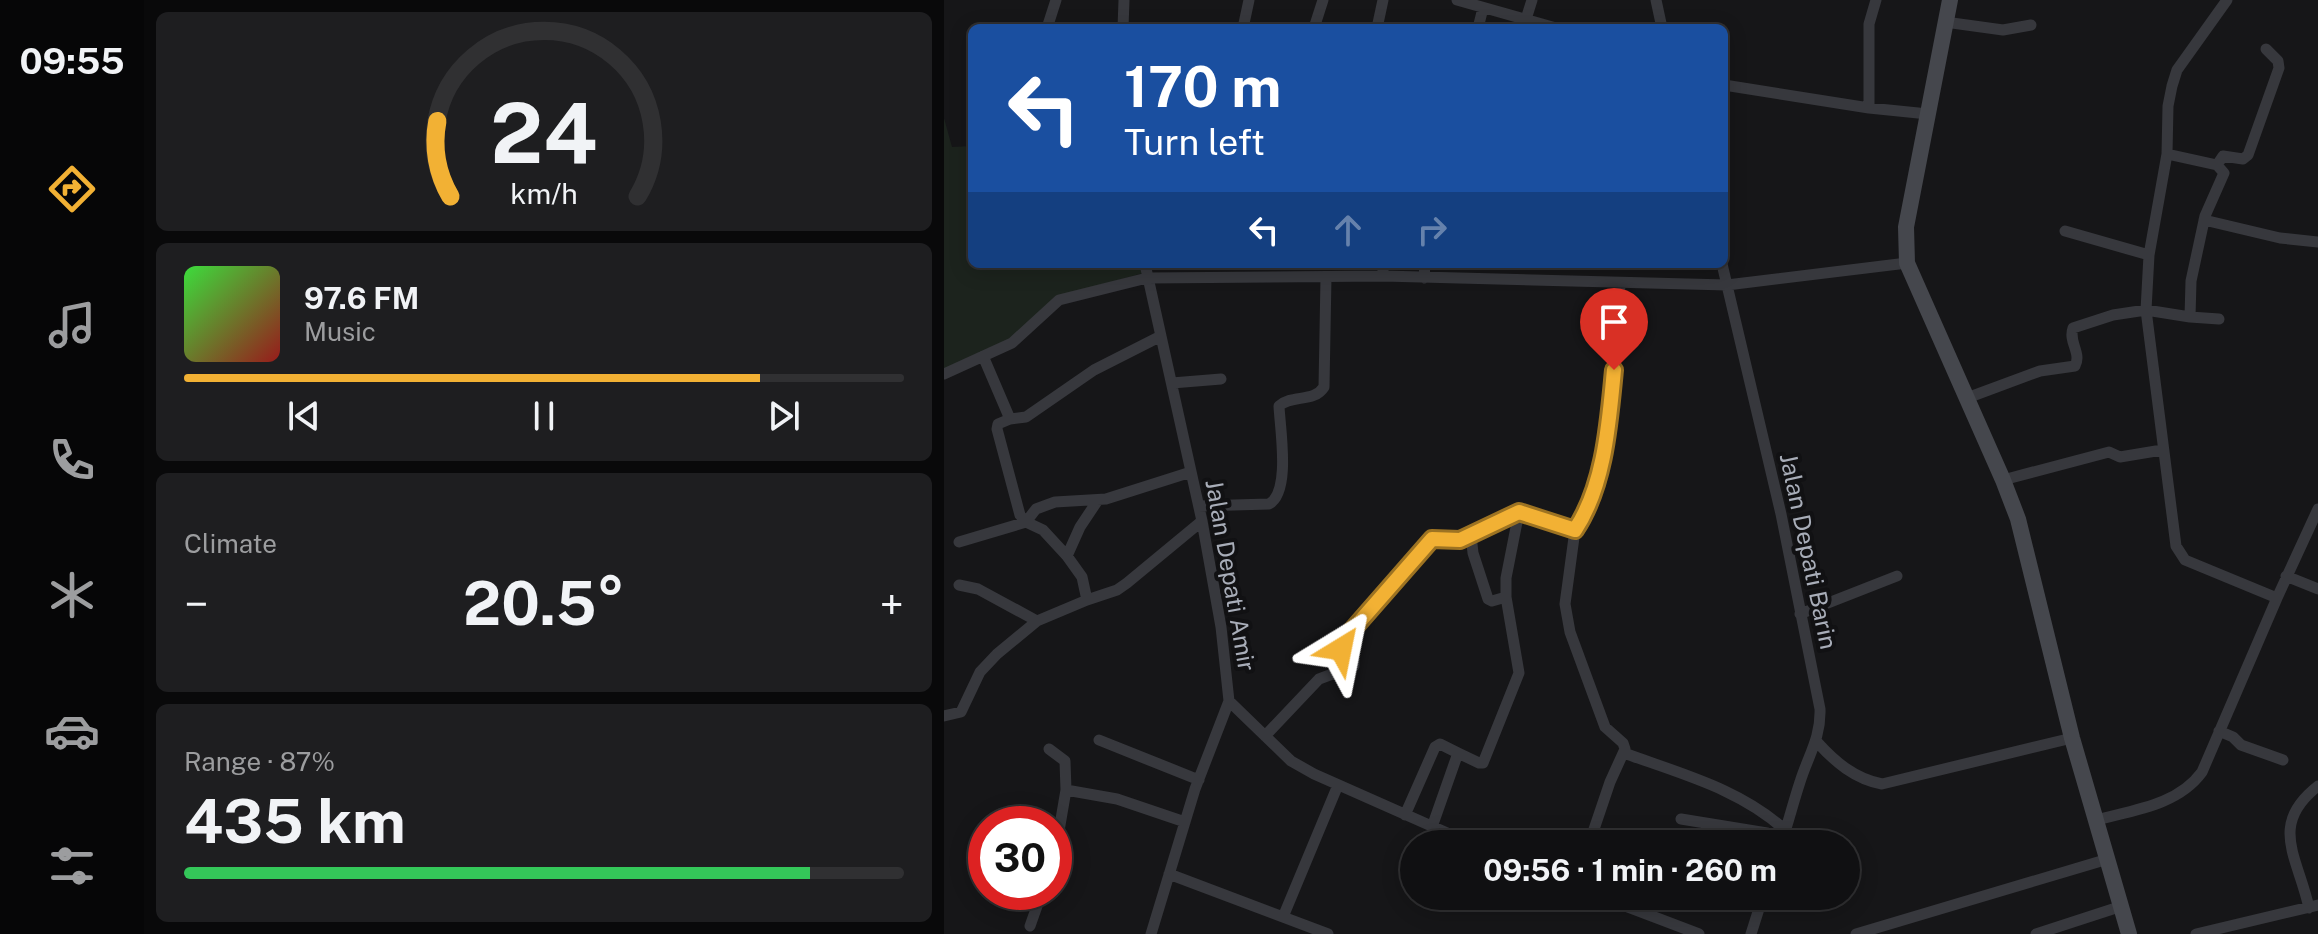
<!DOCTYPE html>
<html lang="en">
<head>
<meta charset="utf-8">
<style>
  :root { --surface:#101012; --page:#1e1e20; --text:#f1f3f6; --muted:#9c9d9f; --line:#303032; --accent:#f2b134 }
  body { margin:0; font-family:"Public Sans",sans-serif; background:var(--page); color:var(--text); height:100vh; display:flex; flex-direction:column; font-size:30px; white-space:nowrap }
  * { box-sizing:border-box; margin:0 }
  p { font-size:26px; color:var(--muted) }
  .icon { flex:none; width:44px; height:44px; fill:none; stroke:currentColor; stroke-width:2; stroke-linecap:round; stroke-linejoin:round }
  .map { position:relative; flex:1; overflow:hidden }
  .panel { display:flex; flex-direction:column; gap:12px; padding:12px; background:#09090a; width:800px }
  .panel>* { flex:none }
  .hud { position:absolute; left:24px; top:24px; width:760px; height:244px; border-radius:12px; box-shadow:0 4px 20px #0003,0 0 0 2px var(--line); background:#1a4fa0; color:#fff; overflow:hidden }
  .speed { position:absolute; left:24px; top:806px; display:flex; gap:16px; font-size:40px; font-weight:700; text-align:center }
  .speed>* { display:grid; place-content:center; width:104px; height:104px; border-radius:50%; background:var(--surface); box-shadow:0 4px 20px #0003,0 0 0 2px var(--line); line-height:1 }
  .speed .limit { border:12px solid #d22; background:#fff; color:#111 }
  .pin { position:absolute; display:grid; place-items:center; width:68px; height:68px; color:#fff; margin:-82px -34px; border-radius:50% 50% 50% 0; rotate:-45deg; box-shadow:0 0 8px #0007 }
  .pin .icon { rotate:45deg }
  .me { position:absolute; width:88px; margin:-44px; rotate:35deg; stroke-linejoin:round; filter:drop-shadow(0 0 6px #0008) }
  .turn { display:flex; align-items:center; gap:28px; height:168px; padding:0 24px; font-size:36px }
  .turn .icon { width:104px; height:104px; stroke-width:2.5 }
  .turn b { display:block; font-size:56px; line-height:68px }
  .lanes { display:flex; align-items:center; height:76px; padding:0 24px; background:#0003; justify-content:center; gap:40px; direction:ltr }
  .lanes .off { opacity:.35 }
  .big { font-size:60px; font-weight:700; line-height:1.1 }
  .panel .card { flex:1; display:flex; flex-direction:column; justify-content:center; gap:12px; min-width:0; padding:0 28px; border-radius:12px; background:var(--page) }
  .panel .dial { align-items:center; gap:0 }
  .dial svg { height:208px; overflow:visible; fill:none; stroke:var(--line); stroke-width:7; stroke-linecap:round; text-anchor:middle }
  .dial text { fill:var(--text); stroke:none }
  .song { display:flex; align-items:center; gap:24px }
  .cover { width:96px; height:96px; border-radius:12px; background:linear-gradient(135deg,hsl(120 70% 55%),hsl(0 70% 35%)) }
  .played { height:8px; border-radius:4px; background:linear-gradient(90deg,var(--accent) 80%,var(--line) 80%) }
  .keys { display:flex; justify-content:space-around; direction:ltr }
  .heat { display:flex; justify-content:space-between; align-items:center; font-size:44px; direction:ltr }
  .charge { height:12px; border-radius:6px; background:linear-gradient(90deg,#34c759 87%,var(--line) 0) }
  .trip { position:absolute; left:456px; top:830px; width:460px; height:80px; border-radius:40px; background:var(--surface); box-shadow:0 4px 20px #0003,0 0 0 2px var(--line); font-weight:700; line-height:80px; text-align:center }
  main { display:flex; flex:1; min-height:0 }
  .menu { display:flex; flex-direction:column; width:144px; justify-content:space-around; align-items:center; background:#060607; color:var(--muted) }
  .menu .icon { width:56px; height:56px }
  .menu .selected { color:var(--accent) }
  .menu b { font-size:36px; color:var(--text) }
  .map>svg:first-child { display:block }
</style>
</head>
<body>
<main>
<nav class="menu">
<b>09:55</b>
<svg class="icon selected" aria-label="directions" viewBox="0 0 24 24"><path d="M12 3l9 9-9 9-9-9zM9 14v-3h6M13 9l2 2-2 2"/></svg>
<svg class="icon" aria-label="music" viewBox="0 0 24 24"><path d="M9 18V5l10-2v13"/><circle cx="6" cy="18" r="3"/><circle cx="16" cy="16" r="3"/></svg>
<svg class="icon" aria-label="phone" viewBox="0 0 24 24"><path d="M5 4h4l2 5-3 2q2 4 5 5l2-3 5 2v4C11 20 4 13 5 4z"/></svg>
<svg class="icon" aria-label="climate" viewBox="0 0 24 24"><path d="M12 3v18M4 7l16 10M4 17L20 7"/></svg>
<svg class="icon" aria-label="car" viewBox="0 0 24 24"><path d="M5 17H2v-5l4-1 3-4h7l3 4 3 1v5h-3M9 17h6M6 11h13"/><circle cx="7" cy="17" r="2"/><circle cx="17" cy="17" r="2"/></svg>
<svg class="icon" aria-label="filters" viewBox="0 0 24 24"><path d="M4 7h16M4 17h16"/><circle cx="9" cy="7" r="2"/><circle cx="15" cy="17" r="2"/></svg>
</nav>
<section class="panel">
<div class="card dial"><svg viewBox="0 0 100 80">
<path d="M14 69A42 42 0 1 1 86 69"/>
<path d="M14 69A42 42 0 0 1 9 40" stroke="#f2b134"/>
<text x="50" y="56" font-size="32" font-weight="700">24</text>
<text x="50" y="72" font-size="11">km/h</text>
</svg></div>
<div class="card">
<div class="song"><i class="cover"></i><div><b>97.6 FM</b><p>Music</p></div></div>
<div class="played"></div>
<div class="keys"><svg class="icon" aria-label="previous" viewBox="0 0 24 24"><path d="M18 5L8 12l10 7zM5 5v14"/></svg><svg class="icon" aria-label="pause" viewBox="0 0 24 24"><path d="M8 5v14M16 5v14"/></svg><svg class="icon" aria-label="next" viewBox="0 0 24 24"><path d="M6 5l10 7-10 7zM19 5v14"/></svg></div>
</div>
<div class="card"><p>Climate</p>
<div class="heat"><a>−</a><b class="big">20.5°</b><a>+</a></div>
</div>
<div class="card"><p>Range · 87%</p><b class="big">435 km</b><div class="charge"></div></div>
</section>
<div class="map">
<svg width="1374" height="934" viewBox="0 0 1374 934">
  <rect width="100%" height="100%" fill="#161618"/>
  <!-- green -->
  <path fill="#1c231d" d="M0 118 8 147 28 146V264H201L203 272 149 287 119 299 68 343 0 373Z"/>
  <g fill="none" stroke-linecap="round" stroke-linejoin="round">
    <!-- street -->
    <path stroke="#37383d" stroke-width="11" d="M513 0 612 28
      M712 0 718 28
      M1283 0 1233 70 1228 86 1224 106 1223 154 1205 255 1202 310 1232 546 1241 560 1333 598
      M582 19 588 0
      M1001 22 1059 30 1087 25
      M103 28 112 0
      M179 28 180 0
      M299 28 305 0
      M370 28 379 0
      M433 28 439 0
      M534 28 539 8
      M780 85 925 108 984 114
      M925 108V24L932 0
      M1273 165 1279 156 1299 159 1304 155 1335 68 1334 61 1322 49
      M1260 220 1336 238 1374 242
      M1121 231 1205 255
      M201 264 258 521 277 627 285 701 251 789 207 934
      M778 264 837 514 876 709C877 738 864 756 856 782 849 803 844 824 837 844
      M439 276V264
      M480 278 481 264
      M1246 317 1275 319
      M39 356 66 419
      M0 374 68 343 115 300 203 278 439 276 783 285 963 263
      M228 383 277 379
      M1023 398 1096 371 1131 366C1138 353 1124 342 1129 328L1169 315 1202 310 1246 317 1247 281 1261 216 1280 173 1273 165 1223 154
      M1059 480 1165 452 1176 457 1218 450
      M255 506 325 504C347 492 336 429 335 406 348 394 370 403 380 387L382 277
      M631 530C669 472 673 351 676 283
      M15 542 82 522 92 509 111 502 162 499 247 472
      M123 556 99 530 82 522 76 515 53 429 54 424 66 419 82 417 150 370 217 336
      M1342 576 1374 589
      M15 585 34 589 93 621
      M562 597V578L575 512
      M143 600 173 590 183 583 258 521
      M856 614 953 576
      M285 701 347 761 370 774 528 844
      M0 716 17 712 36 672 53 654 93 621 143 600 138 577 123 556 136 527 154 500
      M1275 731 1289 737 1297 745 1339 760
      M321 736 375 679 410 666V659L396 648V644L485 541 501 538 516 540 575 512 631 530 621 604 626 632 661 727 679 743 681 749 666 782 645 844
      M155 740 255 780
      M873 742C891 762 911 779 938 784L1128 738
      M105 749 121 761 122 790 173 799 241 822
      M680 753C737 774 797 789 842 831
      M461 815 491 747 496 744 514 753
      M737 819 823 833 838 842
      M1152 820C1190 810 1234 805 1258 772L1333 598 1374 509
      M488 827 514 753 535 763H539L575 673 562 597 548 601 544 599 529 553 527 535
      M110 860 122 790
      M225 874 384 934
      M655 896 755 934
      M1365 908C1354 857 1324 825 1374 786
      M339 917 394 785
      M86 926 98 892
      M807 934 819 896
      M912 934 1164 859
      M1092 934 1178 906
      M1252 934 1374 905"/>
    <!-- secondary -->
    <path stroke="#45474d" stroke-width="16" d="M1006 0 962 227 963 263 1059 480 1074 519 1128 738 1185 934"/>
  </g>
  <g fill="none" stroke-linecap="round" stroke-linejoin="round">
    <defs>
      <path id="route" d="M397 649V643L488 539 516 540 575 512 631 530C661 485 665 421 670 370"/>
    </defs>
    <!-- route casing -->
    <use href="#route" stroke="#9d7322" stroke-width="20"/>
    <!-- route -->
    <use href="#route" stroke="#f2b134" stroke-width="14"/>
  </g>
  <g text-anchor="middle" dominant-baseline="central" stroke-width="8" stroke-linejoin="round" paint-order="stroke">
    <!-- street labels -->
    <g font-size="24" fill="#a8adb8" stroke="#111113">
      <text transform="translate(865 551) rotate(78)">Jalan Depati Barin</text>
      <text transform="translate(287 575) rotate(80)">Jalan Depati Amir</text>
    </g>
  </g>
</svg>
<div class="speed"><div class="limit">30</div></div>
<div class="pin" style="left:670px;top:370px;background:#d93025"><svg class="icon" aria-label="arrive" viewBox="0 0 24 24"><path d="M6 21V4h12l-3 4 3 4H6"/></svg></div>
<svg class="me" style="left:397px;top:649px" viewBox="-20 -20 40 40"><path d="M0-17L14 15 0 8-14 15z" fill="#f2b134" stroke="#fff" stroke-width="4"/></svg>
<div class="trip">09:56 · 1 min · 260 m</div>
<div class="hud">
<div class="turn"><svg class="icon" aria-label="left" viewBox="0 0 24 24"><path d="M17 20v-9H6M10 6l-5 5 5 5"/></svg><div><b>170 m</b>Turn left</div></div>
<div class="lanes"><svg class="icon" aria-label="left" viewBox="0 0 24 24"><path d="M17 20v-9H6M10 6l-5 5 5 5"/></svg><svg class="icon off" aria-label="ahead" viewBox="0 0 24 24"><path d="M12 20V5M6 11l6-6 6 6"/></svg><svg class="icon off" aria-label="right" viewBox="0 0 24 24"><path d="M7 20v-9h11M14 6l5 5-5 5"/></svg></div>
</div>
</div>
</main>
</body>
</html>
